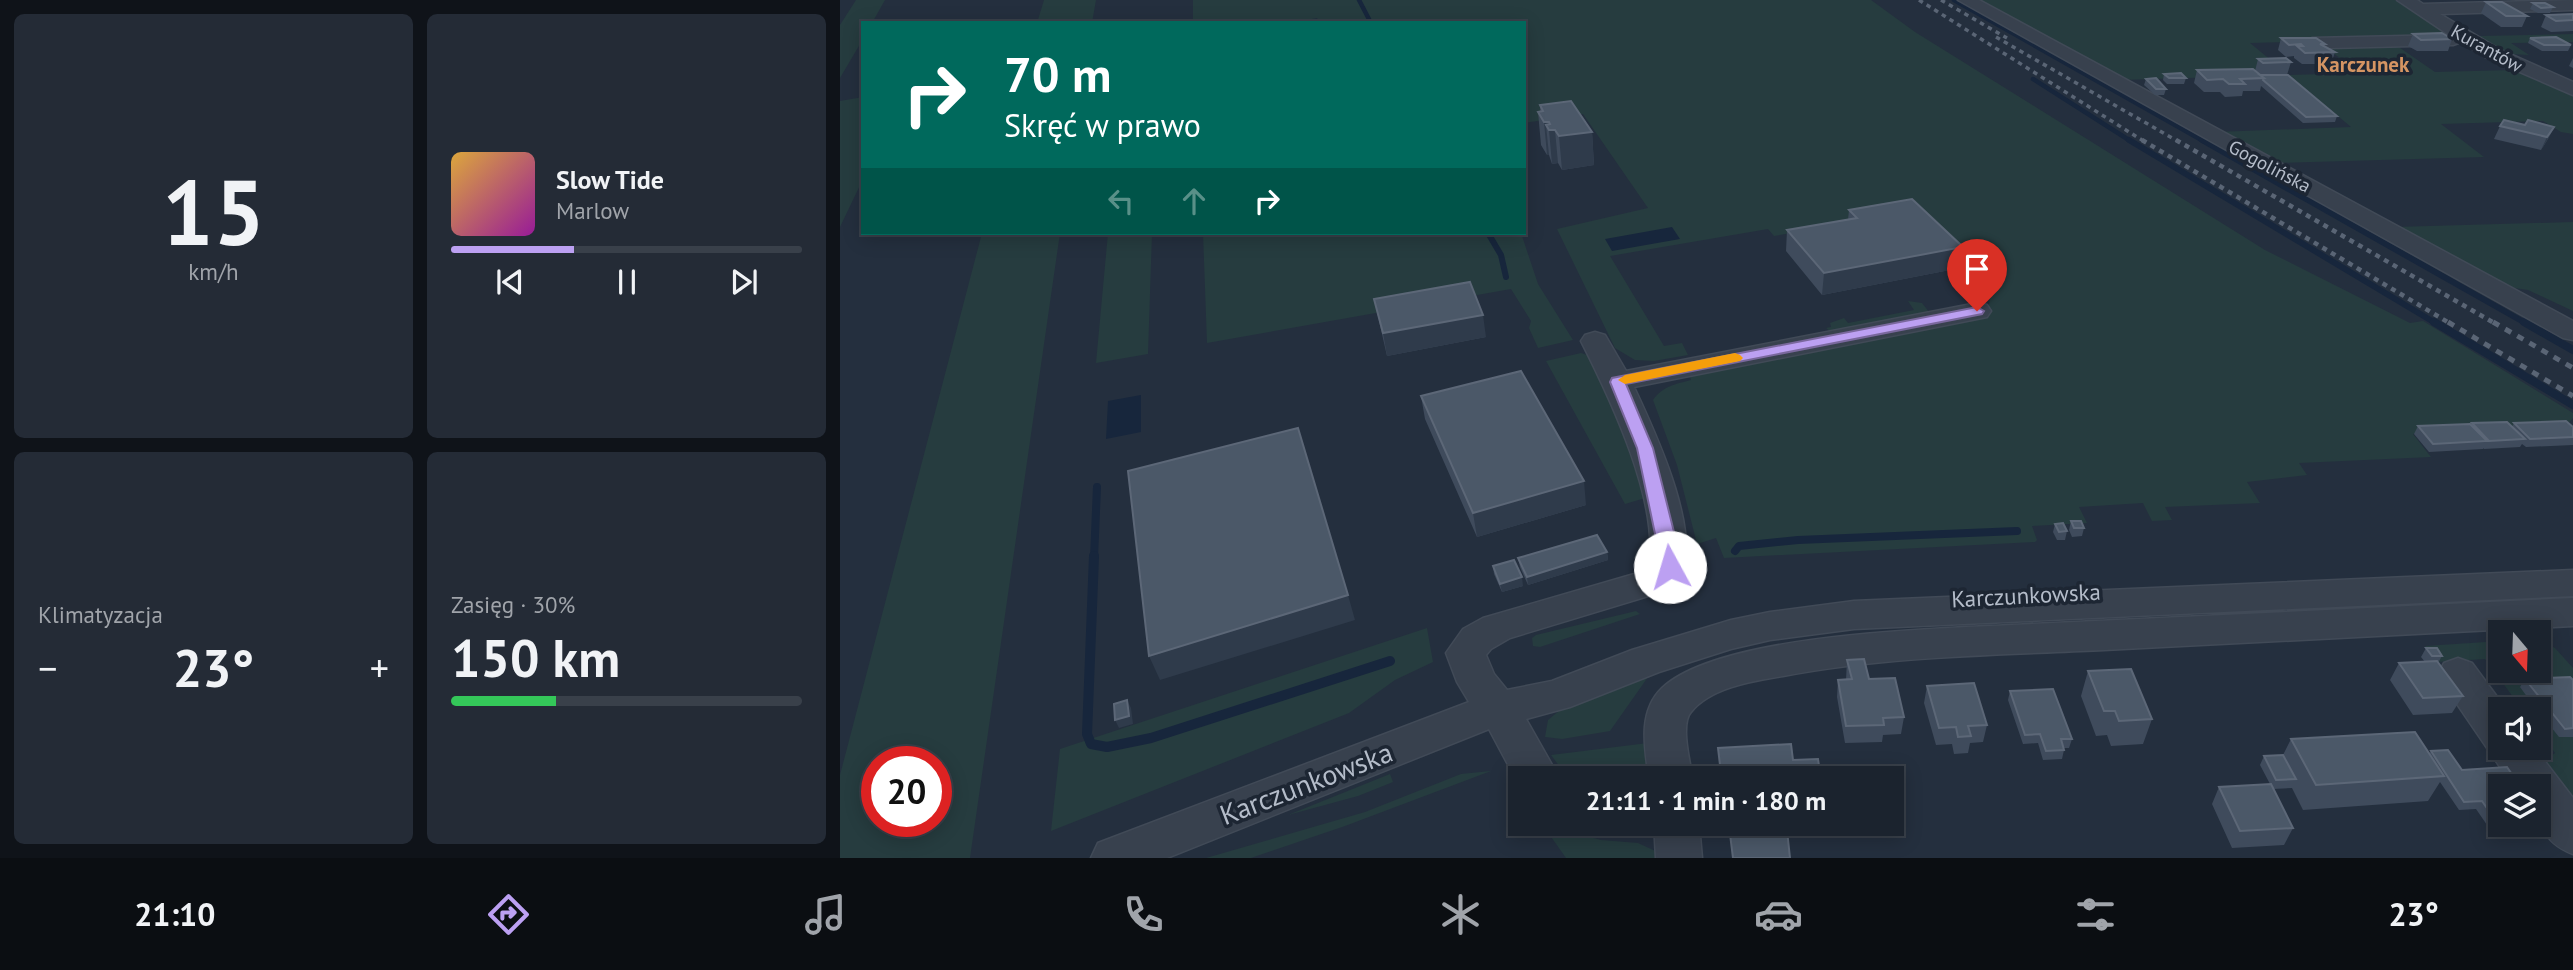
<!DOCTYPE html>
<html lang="pl">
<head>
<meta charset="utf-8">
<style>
  :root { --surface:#1b232e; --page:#242b36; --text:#f1f3f6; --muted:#a0a4aa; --line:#39404a; --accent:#bca0f2 }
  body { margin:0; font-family:"PT Sans",sans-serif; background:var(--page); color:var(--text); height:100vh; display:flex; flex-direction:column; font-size:26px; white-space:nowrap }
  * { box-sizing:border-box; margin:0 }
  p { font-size:23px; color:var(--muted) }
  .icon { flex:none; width:38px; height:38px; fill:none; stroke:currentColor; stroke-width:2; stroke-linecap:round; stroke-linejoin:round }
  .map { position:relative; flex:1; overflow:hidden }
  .panel { display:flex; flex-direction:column; gap:14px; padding:14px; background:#0f1319; width:840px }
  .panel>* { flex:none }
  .guide { position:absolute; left:21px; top:21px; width:665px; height:214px; border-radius:0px; box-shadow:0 4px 18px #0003,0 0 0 2px var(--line); background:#00695c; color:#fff; overflow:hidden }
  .needle { width:46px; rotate:161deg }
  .tools { position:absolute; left:1648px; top:620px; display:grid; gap:14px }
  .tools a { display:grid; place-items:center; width:63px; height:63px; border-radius:0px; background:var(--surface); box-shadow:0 4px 18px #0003,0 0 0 2px var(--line); font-size:35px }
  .speed { position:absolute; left:21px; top:746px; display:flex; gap:14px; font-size:35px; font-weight:700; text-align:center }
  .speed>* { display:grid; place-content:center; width:91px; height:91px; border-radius:50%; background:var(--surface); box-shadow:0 4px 18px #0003,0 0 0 2px var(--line); line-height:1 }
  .speed .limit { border:10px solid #d22; background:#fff; color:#111 }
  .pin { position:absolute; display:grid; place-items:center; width:60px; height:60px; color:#fff; margin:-72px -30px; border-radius:50% 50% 50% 0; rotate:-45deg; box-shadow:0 0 7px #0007 }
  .pin .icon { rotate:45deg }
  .me { position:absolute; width:77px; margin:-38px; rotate:354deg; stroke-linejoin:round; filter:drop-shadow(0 0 5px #0008) }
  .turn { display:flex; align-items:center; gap:24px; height:147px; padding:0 28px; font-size:32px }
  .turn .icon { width:91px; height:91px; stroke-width:2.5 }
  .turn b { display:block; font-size:49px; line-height:60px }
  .lanes { display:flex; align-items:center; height:66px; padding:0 28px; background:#0003; justify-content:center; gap:35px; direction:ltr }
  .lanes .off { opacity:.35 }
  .big { font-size:52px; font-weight:800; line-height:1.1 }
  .panel .card { flex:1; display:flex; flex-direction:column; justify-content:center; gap:10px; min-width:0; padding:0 24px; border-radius:10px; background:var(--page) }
  .panel .dial { align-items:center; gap:0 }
  .dial b { font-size:91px; line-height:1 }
  .song { display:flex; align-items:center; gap:21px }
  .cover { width:84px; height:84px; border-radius:10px; background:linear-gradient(135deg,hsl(40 70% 55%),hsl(300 70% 35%)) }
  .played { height:7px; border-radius:4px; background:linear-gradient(90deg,var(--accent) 35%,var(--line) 35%) }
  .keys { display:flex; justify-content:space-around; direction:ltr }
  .heat { display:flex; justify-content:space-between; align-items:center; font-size:38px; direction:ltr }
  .charge { height:10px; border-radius:5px; background:linear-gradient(90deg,#34c759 30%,var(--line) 0) }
  .panel .tiles { flex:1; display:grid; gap:14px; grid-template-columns:repeat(2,1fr) }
  .trip { position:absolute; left:668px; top:766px; width:396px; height:70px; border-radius:0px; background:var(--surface); box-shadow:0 4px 18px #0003,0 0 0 2px var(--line); font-weight:800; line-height:70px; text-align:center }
  .dock { display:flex; height:112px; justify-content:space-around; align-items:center; background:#0b0e12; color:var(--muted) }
  .dock .icon { width:49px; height:49px }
  .dock .active { color:var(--accent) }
  .dock b { font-size:32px; color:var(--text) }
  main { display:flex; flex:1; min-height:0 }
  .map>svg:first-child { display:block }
</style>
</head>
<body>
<main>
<section class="panel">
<div class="tiles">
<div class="card dial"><b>15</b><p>km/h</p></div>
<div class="card">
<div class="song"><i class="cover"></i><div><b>Slow Tide</b><p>Marlow</p></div></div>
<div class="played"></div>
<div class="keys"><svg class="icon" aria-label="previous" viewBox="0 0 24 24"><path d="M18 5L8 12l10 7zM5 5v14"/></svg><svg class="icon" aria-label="pause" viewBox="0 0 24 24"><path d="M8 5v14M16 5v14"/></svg><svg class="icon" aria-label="next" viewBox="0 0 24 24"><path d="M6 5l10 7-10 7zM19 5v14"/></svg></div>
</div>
<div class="card"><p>Klimatyzacja</p>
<div class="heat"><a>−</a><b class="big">23°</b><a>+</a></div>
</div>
<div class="card"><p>Zasięg · 30%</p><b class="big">150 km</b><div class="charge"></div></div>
</div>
</section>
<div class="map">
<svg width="1733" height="858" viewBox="0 0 1733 858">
  <rect width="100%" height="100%" fill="#242f3e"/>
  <!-- green -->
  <path fill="#263c3f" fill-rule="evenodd" d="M16 0H45L32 23H23V39L0 78V25Z
    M204 0H256L252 23H197Z
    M353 0H1031L1075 32 1425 250 1570 323 1583 321 1733 413V418L1724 428 1573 434 1591 457 1459 463 1467 475 1407 482 1420 503 1325 507 1332 520 1312 521 1303 503 1239 507 1247 523 1192 526 1197 540 1195 542 884 558 876 538 857 544 837 465 813 400C823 386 836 384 851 380L850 376 1146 317 1153 286 1074 212 934 236 928 229 770 256 824 346 842 343 848 355 814 361 795 360 775 348 717 229 808 208 743 114 684 123V23H469L479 21 477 18 451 23H353Z
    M1133 0H1555L1614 38 1410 43 1449 75 1519 73 1488 49 1494 48 1489 45 1553 43 1595 72 1672 70 1733 96V134L1721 132 1703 121 1601 124 1644 157 1434 163 1376 132 1511 127 1449 75 1280 80Z
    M1733 34V42L1671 43 1689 55 1669 54 1639 36Z
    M23 97V179L0 227V101Z
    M1733 222V311L1688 290 1661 286 1555 227Z
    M142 233H220L130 858H0V775ZM37 761H96V821H37Z
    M268 233H312L308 354 256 363Z
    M363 233H681L698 284 733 340 698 348 689 328 691 321 671 289 367 343Z
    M1068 301 1082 303 1089 312 1088 314 991 332 986 328 991 327 990 323 1004 318 1008 323 1074 310Z
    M741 353 750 356 771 400 805 498 785 504 706 361Z
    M796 611 800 614 700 647 693 646 692 638 696 635Z
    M587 628 593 662 555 680 509 713 211 831 220 749Z
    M1699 639 1715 648 1733 668V813L1701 768 1705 760 1715 753 1699 731V709H1682L1645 659 1597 662 1585 646 1661 641V670H1699Z
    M808 677 770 731 722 739 705 737 708 720 720 710Z
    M808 743 806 779H736L723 771 711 755Z
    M651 771 505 826 411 858H366L525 812 621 774Z
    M550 774 553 782 518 796 448 815Z
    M702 824H717L739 834 761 840 798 843 822 854 818 858H726Z"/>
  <!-- water -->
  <path fill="#17263c" d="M832 227 840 239 772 251 765 239Z
    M301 395V432L266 439 268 401Z"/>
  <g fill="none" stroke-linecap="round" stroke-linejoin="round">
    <!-- stream-far3 -->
    <path stroke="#17263c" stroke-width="4.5" d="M519 0 531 23
      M1114 0 1365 142
      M1193 79 1292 142"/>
    <!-- stream-far2 -->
    <path stroke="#17263c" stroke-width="6" d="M1289 140 1597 324
      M1362 140 1687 324
      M648 233 661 255 666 277"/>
    <!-- stream-far1 -->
    <path stroke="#17263c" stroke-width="8" d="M1594 322 1733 405
      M1684 322 1733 350
      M895 551 899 546 958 540 1177 531
      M254 558 257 487"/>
    <!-- stream -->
    <path stroke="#17263c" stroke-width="10" d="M254 556 247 734 251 744 267 747 311 738 550 661"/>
    <defs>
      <path id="minor" d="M1118 0H1139L1733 321V340L1723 338Z
        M1557 0H1577L1583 4 1733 0V10L1600 14 1659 49 1733 82V95L1645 57 1621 42 1613 45 1489 48 1487 53C1476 55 1469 52 1463 43L1472 38 1609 35Z
        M1137 303 1147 305 1151 311 1147 317 794 387C816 434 866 539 838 587L670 638 651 649 646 655 654 674 667 690 712 681 792 650 891 620 930 612 1014 601 1733 570V596L1014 629 930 640 891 649 819 672 730 707 686 719 720 779H681V789L649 729 327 858H251L258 843 629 702 617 682 606 653 623 629 643 618 808 570C822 506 770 398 741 341L745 335 755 332 765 335 786 371Z
        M1733 598V626C1577 634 1420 642 1264 650 1157 655 1048 656 943 676 914 681 871 687 851 712 840 724 850 763 853 779H809C805 749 797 712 822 688 880 634 1092 629 1172 625 1229 622 1285 620 1342 617 1472 611 1603 604 1733 598Z
        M1618 658 1632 663 1666 709H1661V747H1694L1733 798V854C1698 841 1699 818 1699 786H1673L1604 685 1598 674 1604 663Z
        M814 824H859L862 858H816Z"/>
    </defs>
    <!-- minor casing -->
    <use href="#minor" stroke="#414a57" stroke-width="3"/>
    <!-- minor -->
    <use href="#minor" fill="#38414e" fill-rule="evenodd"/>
    <!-- rail-far2 -->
    <path stroke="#5a6575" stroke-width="3.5" stroke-dasharray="4.5 4.5" stroke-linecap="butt" d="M1079 0 1305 142
      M1101 0 1167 38
      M1156 37 1339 142"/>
    <!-- rail-far1 -->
    <path stroke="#5a6575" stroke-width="4.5" stroke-dasharray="5 5" stroke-linecap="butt" d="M1302 140 1611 324
      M1336 140 1656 324"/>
    <!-- rail -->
    <path stroke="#5a6575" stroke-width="5" stroke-dasharray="7 7" stroke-linecap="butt" d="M1608 322 1733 396
      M1653 322 1733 368"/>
  </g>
  <!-- wall -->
  <path fill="#3f4b5c" d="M1646 2 1687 16 1682 27H1661L1641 13Z
    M1693 3 1713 7 1710 13H1698L1690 9Z
    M1733 14V31L1711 32 1701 27 1706 15Z
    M1573 34 1612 39 1608 51H1577L1568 46Z
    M1441 38 1485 44 1484 46 1495 52 1491 64H1462L1454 58V56L1446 57 1438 50Z
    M1690 38 1731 45 1728 51H1702L1688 43Z
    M1733 58V68L1729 66Z
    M1418 59 1451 62 1447 75 1497 116 1495 122 1463 123 1421 86 1420 91H1403L1402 96 1385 97 1380 92H1364L1354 83 1357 70 1415 71Z
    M1324 74 1346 78 1344 84H1327L1323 80Z
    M1306 79 1326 89 1324 95H1315L1304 85Z
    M700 105 752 132 754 165 722 170 718 163 712 164 709 155H707L701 145 698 112 700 111Z
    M1685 125 1714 127 1708 139 1701 150 1654 139 1660 126Z
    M1009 210 1120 268 982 295 946 251 947 230 1008 220Z
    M534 299 646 337 547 356Z
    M581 396 746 505 637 537 585 419Z
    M1632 423 1672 427 1674 423 1733 427V445L1686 447 1682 444 1680 447 1644 449 1643 448V449L1589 452 1574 434 1578 426 1631 425Z
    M1231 521 1244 528 1242 536 1232 537 1229 530Z
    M1215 524 1227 531 1225 540H1217L1213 532Z
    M767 552 768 560 688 585 680 567 678 558Z
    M653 566 683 586 662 592 654 574Z
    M1586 648 1602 656 1598 663 1623 696 1612 713 1573 715 1550 680 1559 663 1585 662 1581 657Z
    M1007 660 1029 679 1064 717 1061 734 1043 735 1042 742 1005 743 997 697 998 680H1006Z
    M1248 671 1312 719 1303 744 1271 746 1267 735 1256 736 1241 696Z
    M1685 679 1733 680V737H1719L1699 712V709H1696L1680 687Z
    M1087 686 1147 725 1143 742 1130 743 1128 753 1114 754 1112 744 1096 745 1084 703Z
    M1170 691 1232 739 1229 748H1223L1224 750 1222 759 1203 760 1198 743 1183 744 1168 700Z
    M1451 739 1589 754 1591 751 1622 770 1661 786V824L1647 825 1636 809 1619 810 1600 782 1588 801 1463 810 1452 788 1433 789 1453 828 1444 845 1392 848 1372 804 1379 787 1430 784 1420 765 1424 756 1443 755Z"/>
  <!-- shaded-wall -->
  <path fill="#2f3b4b" d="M704 122H709V130H715L718 163 712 164 709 130 706 125 709 155H707Z
    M1714 127 1708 139 1701 150 1707 137Z
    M752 132 754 165 722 170 719 136Z
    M1123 247 1120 268 982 295 984 273Z
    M643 315 646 337 547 356 543 333Z
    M744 481 746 505 637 537 633 513Z
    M767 552 768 560 688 585 687 577Z
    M682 577 683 586 662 592 660 584Z
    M508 595 515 620 320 680 309 656Z
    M287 700 291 708 293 724 279 728 275 720Z"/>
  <!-- building -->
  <path fill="#4b5868" stroke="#5c6777" stroke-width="2" d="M1646 2H1662L1687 16H1666Z
    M1693 3H1705L1713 7 1701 8Z
    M1733 14V20L1716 21 1706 15Z
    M1602 33 1612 39 1581 40 1573 34Z
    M1716 37 1731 45H1704L1690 38Z
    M1441 38H1476L1485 44H1480L1495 52 1465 53 1457 46H1463L1461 44 1449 45Z
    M1446 58 1451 62 1423 63 1418 59Z
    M1413 69 1424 78 1400 79 1405 84H1389L1383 79 1367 80 1357 70Z
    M1341 73 1346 78H1329L1324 74Z
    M1420 75H1448L1497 116 1466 117 1423 80 1424 78Z
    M1316 78 1326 89H1316L1306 79Z
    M731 101 752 132 719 136 715 130H709L706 125 710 124 709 122H704L698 112 703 111 700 105Z
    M1664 120 1685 125 1688 120 1714 127 1707 137 1660 126Z
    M1072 199 1123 247 984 273 947 230 1017 218 1009 210Z
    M630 282 643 315 543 333 534 299Z
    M681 371 744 481 633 513 581 396Z
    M1726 421 1733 427V437L1690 439 1674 423Z
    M1667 422 1685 439 1649 441 1632 423Z
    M1630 424 1647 441 1593 444 1578 426Z
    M458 428 508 595 309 656 288 471Z
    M1231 521H1241L1244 528H1234Z
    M1223 523 1227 531 1219 532 1215 524Z
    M757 535 767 552 687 577 678 558Z
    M674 560 682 577 660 584 653 566Z
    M1586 648H1597L1602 656H1592Z
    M1024 659 1029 679 1055 678 1064 717 1043 718 1044 725 1006 726 998 680 1012 679 1007 660Z
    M1597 661 1623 696 1583 698 1559 663Z
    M1291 669 1312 719 1279 721 1275 711H1264L1248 671Z
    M1730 677 1733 680V728L1725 729 1685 679Z
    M1134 683 1147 725 1128 726 1131 736 1118 737 1116 727 1099 728 1087 686Z
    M1213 689 1232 739H1221L1224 750 1206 751 1200 734 1185 735 1170 691Z
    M287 700 289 716 275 720 274 704Z
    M1575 732 1604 776 1476 785 1451 739Z
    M951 744 953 760 978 759 981 779H877L875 765H880L878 748Z
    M1608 750 1622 770 1667 767 1680 786H1661V816L1653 817 1642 801 1624 802 1591 751Z
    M1443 755 1456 779 1436 780 1424 756Z
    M1431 784 1453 828 1400 831 1379 787Z
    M947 830 950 858H893L890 834Z"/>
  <!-- route -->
  <path fill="#bca0f2" stroke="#7a689d" stroke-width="2" d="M1137 307 1144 311 1142 314 786 384 813 448 839 552 836 572H823L797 448 770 382 772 378Z"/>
  <!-- slow -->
  <path fill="#f59e0b" d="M895 353 900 355 903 358 900 361 785 384 778 380 785 375Z"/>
  <g text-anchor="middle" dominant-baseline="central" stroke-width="7" stroke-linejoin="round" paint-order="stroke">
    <!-- far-street labels -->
    <g font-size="19" fill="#b4bcc9" stroke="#1d2633">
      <text transform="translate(1647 48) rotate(29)">Kurantów</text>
      <text transform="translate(1430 166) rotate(28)">Gogolińska</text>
    </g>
    <!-- far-neighbourhood labels -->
    <g font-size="21" font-weight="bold" fill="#d59563" stroke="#1d2633">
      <text x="1523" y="64">Karczunek</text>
    </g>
    <!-- street labels -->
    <g font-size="23" fill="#b4bcc9" stroke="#1d2633">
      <text transform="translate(1186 595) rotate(-3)">Karczunkowska</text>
    </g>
    <!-- near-street labels -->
    <g font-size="28" fill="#b4bcc9" stroke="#1d2633">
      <text transform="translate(466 783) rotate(-21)">Karczunkowska</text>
    </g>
  </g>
</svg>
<div class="tools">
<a><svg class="needle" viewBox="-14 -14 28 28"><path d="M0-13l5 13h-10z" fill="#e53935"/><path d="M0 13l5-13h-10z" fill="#a0a4aa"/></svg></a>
<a><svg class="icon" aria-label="sound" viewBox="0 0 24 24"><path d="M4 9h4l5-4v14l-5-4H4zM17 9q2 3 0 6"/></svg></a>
<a><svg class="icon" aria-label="layers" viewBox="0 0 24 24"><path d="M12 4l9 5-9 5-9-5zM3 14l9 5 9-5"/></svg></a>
</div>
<div class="speed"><div class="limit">20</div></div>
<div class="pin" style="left:1137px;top:311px;background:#d93025"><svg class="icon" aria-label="arrive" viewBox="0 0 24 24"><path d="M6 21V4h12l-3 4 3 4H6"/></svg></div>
<svg class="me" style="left:830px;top:567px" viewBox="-20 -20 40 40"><circle r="19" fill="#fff"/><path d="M0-13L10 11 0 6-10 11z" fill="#bca0f2"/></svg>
<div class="trip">21:11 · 1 min · 180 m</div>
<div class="guide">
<div class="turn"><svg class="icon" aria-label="right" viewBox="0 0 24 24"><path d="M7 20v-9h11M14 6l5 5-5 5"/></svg><div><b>70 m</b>Skręć w prawo</div></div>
<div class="lanes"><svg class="icon off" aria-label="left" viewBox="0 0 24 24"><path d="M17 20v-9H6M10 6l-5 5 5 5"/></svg><svg class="icon off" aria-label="ahead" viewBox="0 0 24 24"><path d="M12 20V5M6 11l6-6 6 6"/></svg><svg class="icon" aria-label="right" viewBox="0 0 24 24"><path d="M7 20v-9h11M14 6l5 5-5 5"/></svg></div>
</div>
</div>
</main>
<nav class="dock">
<b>21:10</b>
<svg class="icon active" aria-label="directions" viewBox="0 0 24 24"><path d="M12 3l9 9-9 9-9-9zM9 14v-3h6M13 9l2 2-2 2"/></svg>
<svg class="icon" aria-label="music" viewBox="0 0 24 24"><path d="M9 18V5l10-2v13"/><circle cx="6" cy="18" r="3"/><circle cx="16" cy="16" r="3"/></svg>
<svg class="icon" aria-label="phone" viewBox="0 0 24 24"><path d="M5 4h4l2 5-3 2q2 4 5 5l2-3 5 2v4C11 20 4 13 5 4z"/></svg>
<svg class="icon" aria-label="climate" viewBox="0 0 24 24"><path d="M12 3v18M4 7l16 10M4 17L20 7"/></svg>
<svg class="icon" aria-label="car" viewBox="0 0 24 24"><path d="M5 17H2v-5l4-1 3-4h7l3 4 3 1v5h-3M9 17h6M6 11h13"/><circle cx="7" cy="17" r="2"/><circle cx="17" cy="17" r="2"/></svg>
<svg class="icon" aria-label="filters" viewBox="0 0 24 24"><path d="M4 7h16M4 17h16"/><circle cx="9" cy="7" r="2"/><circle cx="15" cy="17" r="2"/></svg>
<b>23°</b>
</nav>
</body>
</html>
